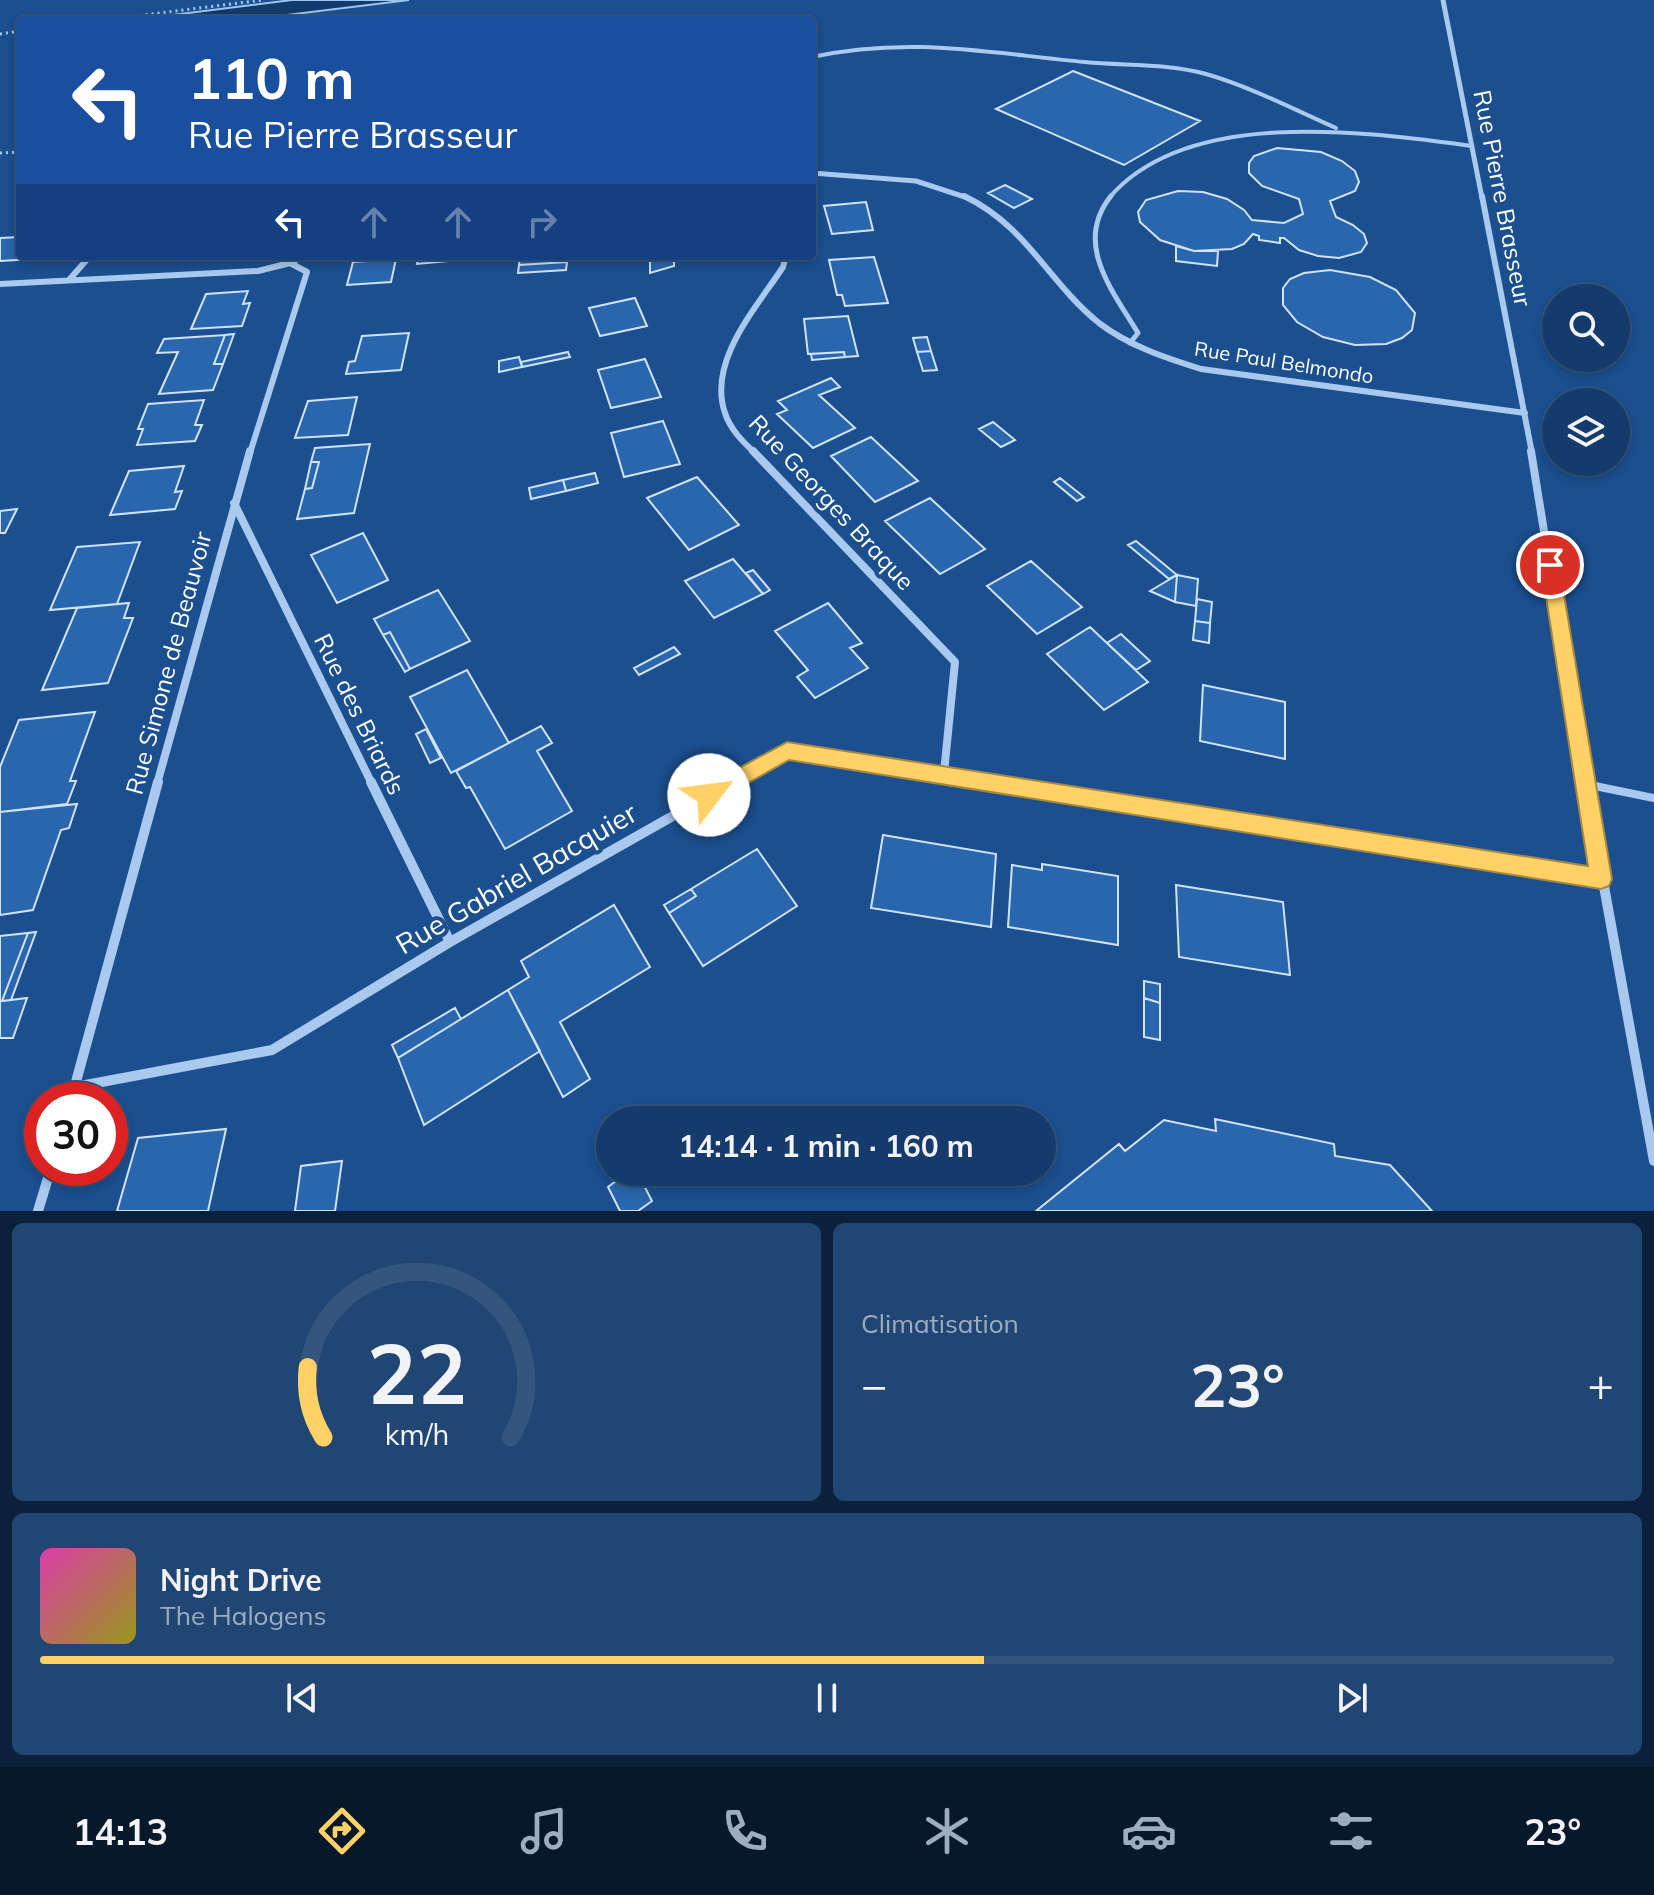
<!DOCTYPE html>
<html lang="fr">
<head>
<meta charset="utf-8">
<style>
  :root { --surface:#143b6b; --page:#214673; --text:#f1f3f6; --muted:#9dadc1; --line:#33557e; --accent:#ffd166 }
  body { margin:0; font-family:Mulish,sans-serif; background:var(--page); color:var(--text); height:100vh; display:flex; flex-direction:column; font-size:30px; white-space:nowrap }
  * { box-sizing:border-box; margin:0 }
  p { font-size:26px; color:var(--muted) }
  .icon { flex:none; width:44px; height:44px; fill:none; stroke:currentColor; stroke-width:2; stroke-linecap:round; stroke-linejoin:round }
  .map { position:relative; height:1211px; overflow:hidden }
  .drawer { display:flex; flex-direction:column; gap:12px; padding:12px; background:#0b203b; flex:1 }
  .drawer>* { flex:none }
  .top-card { position:absolute; left:16px; top:16px; width:800px; height:244px; border-radius:8px; box-shadow:0 4px 12px #0003,0 0 0 2px var(--line); background:#1a4fa0; color:#fff; overflow:hidden }
  .fabs { position:absolute; left:1542px; top:284px; display:grid; gap:16px }
  .fabs a { display:grid; place-items:center; width:88px; height:88px; border-radius:50%; background:var(--surface); box-shadow:0 4px 12px #0003,0 0 0 2px var(--line); font-size:40px }
  .speed { position:absolute; left:24px; top:1082px; display:flex; gap:16px; font-size:40px; font-weight:700; text-align:center }
  .speed>* { display:grid; place-content:center; width:104px; height:104px; border-radius:50%; background:var(--surface); box-shadow:0 4px 12px #0003,0 0 0 2px var(--line); line-height:1 }
  .speed .limit { border:12px solid #d22; background:#fff; color:#111 }
  .pin { position:absolute; display:grid; place-items:center; width:68px; height:68px; color:#fff; margin:-34px; border:4px solid #fff; border-radius:50%; box-shadow:0 2px 8px #0007 }
  .me { position:absolute; width:88px; margin:-44px; rotate:60deg; stroke-linejoin:round; filter:drop-shadow(0 0 6px #0008) }
  .turn { display:flex; align-items:center; gap:28px; height:168px; padding:0 40px; font-size:36px }
  .turn .icon { width:104px; height:104px; stroke-width:2.5 }
  .turn b { display:block; font-size:56px; line-height:68px }
  .lanes { display:flex; align-items:center; height:76px; padding:0 40px; background:#0003; justify-content:center; gap:40px; direction:ltr }
  .lanes .off { opacity:.35 }
  .big { font-size:60px; font-weight:700; line-height:1.1 }
  .drawer .widget { flex:1; display:flex; flex-direction:column; justify-content:center; gap:12px; min-width:0; padding:0 28px; border-radius:12px; background:var(--page) }
  .drawer .dial { align-items:center; gap:0 }
  .dial svg { height:208px; overflow:visible; fill:none; stroke:var(--line); stroke-width:7; stroke-linecap:round; text-anchor:middle }
  .dial text { fill:var(--text); stroke:none }
  .song { display:flex; align-items:center; gap:24px }
  .cover { width:96px; height:96px; border-radius:12px; background:linear-gradient(135deg,hsl(320 70% 55%),hsl(60 70% 35%)) }
  .played { height:8px; border-radius:4px; background:linear-gradient(90deg,var(--accent) 60%,var(--line) 60%) }
  .keys { display:flex; justify-content:space-around; direction:ltr }
  .heat { display:flex; justify-content:space-between; align-items:center; font-size:44px; direction:ltr }
  .drawer .tiles { flex:1; display:grid; gap:12px; grid-template-columns:1fr 1fr }
  .widget:last-child { grid-column:span 2 }
  .trip { position:absolute; left:596px; top:1106px; width:460px; height:80px; border-radius:40px; background:var(--surface); box-shadow:0 4px 12px #0003,0 0 0 2px var(--line); font-weight:700; line-height:80px; text-align:center }
  .menu { display:flex; height:128px; justify-content:space-around; align-items:center; background:#08182b; color:var(--muted) }
  .menu .icon { width:56px; height:56px }
  .menu .current { color:var(--accent) }
  .menu b { font-size:36px; color:var(--text) }
  .map>svg:first-child { display:block }
</style>
</head>
<body>
<div class="map">
<svg width="1654" height="1211" viewBox="0 0 1654 1211">
  <rect width="100%" height="100%" fill="#1b4f8f"/>
  <!-- water -->
  <path fill="#123a6d" stroke="#9cc4f0" stroke-width="2" d="M292 0H409L246 20H133Z"/>
  <!-- building -->
  <path fill="#2a66ad" stroke="#cfe3fa" stroke-width="2" d="M1073 71 1200 121 1124 165 996 109Z
    M1277 148 1321 152 1342 161 1355 171 1359 182 1355 191 1330 201 1336 217 1353 225 1364 234 1367 243 1361 252 1339 258 1318 256 1299 250 1284 238H1280V243L1259 240V236L1253 234 1244 244 1232 249 1194 251 1160 240 1140 222 1138 212 1146 200 1178 191 1203 192 1227 199 1244 210 1252 220 1284 223 1303 214 1299 199 1262 186 1249 173V163L1254 156Z
    M1005 185 1032 199 1014 208 988 193Z
    M866 202 873 230 832 234 824 206Z
    M20 237V256L50 258 0 261V238Z
    M1176 246 1194 251H1218L1217 266 1176 261Z
    M419 256H504L417 264Z
    M520 256H568L567 262 519 265Z
    M874 257 888 303 845 306 842 295H837L829 260Z
    M396 259 391 282 347 285 353 262Z
    M674 260V266L650 273V261Z
    M567 262 566 270 518 273 519 265Z
    M1330 270 1370 277 1396 290 1415 313 1412 330 1402 338 1386 344 1355 345 1323 337 1297 322 1283 305V288L1290 279 1304 273Z
    M248 291 243 304 250 303 242 326 191 329 206 294Z
    M635 298 647 326 600 336 589 308Z
    M848 316 858 356 845 357 844 352 808 354 804 319Z
    M409 333 401 370 346 374 349 362 355 361 362 336Z
    M234 334 223 364H214L225 335Z
    M225 335 214 364H223L213 390 159 394 178 352 157 353 164 339Z
    M927 337 931 351 917 352 913 338Z
    M931 351 937 370 923 371 917 352Z
    M568 352 570 357 522 367 521 362Z
    M844 352 845 357 812 360 811 354Z
    M519 357 522 367 499 372V361Z
    M645 359 661 397 611 408 598 370Z
    M831 378 840 387 819 395 855 428 813 448 777 414 787 410 778 401Z
    M357 397 348 435 295 438 308 401Z
    M204 400 195 425H202L195 441 137 445 143 429H138L148 404Z
    M663 421 680 464 624 477 611 433Z
    M993 422 1015 440 1001 447 979 429Z
    M871 437 918 481 875 502 831 456Z
    M370 444 354 513 297 519 305 489 312 488 319 462H311L315 448Z
    M311 462H319L312 488 305 489Z
    M184 466 175 492 182 491 175 509 110 515 129 471Z
    M595 473 598 483 566 491 563 480Z
    M697 477 739 525 689 550 647 498Z
    M1060 478 1084 497 1077 501 1054 482Z
    M563 480 566 491 531 499 529 488Z
    M930 498 985 549 940 574 885 521Z
    M17 509 5 533H0V511Z
    M363 533 388 580 337 603 311 555Z
    M1136 541 1177 575 1169 579 1128 545Z
    M140 542 117 604 50 610 77 547Z
    M733 559 763 594 714 618 685 581Z
    M1031 561 1082 607 1037 634 987 586Z
    M753 570 770 590 763 594 746 573Z
    M1177 575 1175 602 1150 591Z
    M1177 575 1198 579 1196 606 1175 602Z
    M438 590 470 641 410 669 390 632 383 635 374 619Z
    M1197 599 1212 602 1210 623 1195 621Z
    M129 603 124 618H133L108 683 42 690 77 608Z
    M828 603 862 643 850 648 868 668 815 698 797 677 808 670 775 631Z
    M1195 621 1210 623 1209 643 1193 640Z
    M1090 627 1148 682 1104 710 1047 654Z
    M390 632 410 669 405 672 383 635Z
    M1121 634 1150 661 1136 670 1107 643Z
    M674 647 680 654 639 675 634 668Z
    M467 670 509 743 451 773 410 697Z
    M1203 685 1285 702V759L1200 741Z
    M95 712 70 781H76L67 804 0 812V767L19 720Z
    M541 726 552 743 537 751 572 811 505 849 470 787 466 788 456 771Z
    M426 729 441 758 430 763 416 734Z
    M77 804 69 828 61 830 33 910 0 915V812Z
    M883 835 996 854 991 927 871 908Z
    M757 849 797 906 703 966 669 913 696 896 691 889Z
    M1042 864 1118 876V945L1008 927 1012 865 1042 870Z
    M1176 885 1283 902 1290 975 1179 957Z
    M691 889 696 896 669 913 664 905Z
    M614 905 650 967 560 1022 590 1079 563 1097 508 990 529 977 521 961Z
    M36 932 11 1000 2 1001 28 933Z
    M28 933 2 1001 27 998 13 1038H0V936Z
    M1144 981 1160 984V1003L1144 998Z
    M508 990 540 1051 424 1125 398 1058Z
    M1144 998 1160 1003V1040L1144 1037Z
    M455 1008 461 1019 398 1058 392 1045Z
    M1215 1119 1334 1144 1335 1156 1390 1165 1432 1211H1036L1119 1144 1125 1151 1164 1120 1216 1131Z
    M226 1129 208 1211H117L138 1138Z
    M342 1161 335 1211H295L301 1166Z
    M628 1172H637L652 1201 638 1211H620L608 1187Z"/>
  <g fill="none" stroke-linecap="round" stroke-linejoin="round">
    <!-- path -->
    <path stroke="#a9c9ee" stroke-width="3" stroke-dasharray="2 4" stroke-linecap="butt" d="M104 20 262 0
      M0 34 20 31
      M0 153 20 152"/>
    <!-- lane-far2 -->
    <path stroke="#a9c9ee" stroke-width="4" d="M812 57C910 36 987 53 1085 62 1125 66 1167 63 1206 74 1251 87 1293 109 1336 128
      M1109 198C1187 106 1367 132 1472 146"/>
    <!-- lane-far1 -->
    <path stroke="#a9c9ee" stroke-width="5" d="M1111 196C1073 243 1112 290 1138 333L1130 343"/>
    <!-- lane -->
    <path stroke="#a9c9ee" stroke-width="8" d="M1585 784 1654 798"/>
    <!-- street-far3 -->
    <path stroke="#a9c9ee" stroke-width="5" d="M1443 0 1482 198
      M812 173 916 181 968 198"/>
    <!-- street-far2 -->
    <path stroke="#a9c9ee" stroke-width="6" d="M964 196C1027 226 1048 282 1099 323 1129 346 1166 358 1201 369L1525 413
      M1482 196 1532 453
      M69 280 90 256
      M0 284 258 271 290 263
      M250 453 307 272 290 263 303 256
      M755 453C743 442 730 429 725 413 707 361 757 307 783 267L786 256"/>
    <!-- street-far1 -->
    <path stroke="#a9c9ee" stroke-width="8" d="M753 451 955 662 944 773
      M1531 451 1585 784
      M234 503 372 784
      M157 784 250 451
      M729 784 787 751 996 784"/>
    <!-- street -->
    <path stroke="#a9c9ee" stroke-width="10" d="M371 782 450 942
      M983 782 1601 879
      M1585 782 1654 1161
      M75 1087 272 1050 450 942 733 782
      M71 1100 158 782
      M38 1211 51 1168"/>
  </g>
  <!-- route -->
  <path fill="#ffd166" stroke="#a68842" stroke-width="2" d="M1550 559 1559 565 1612 879 1609 886 1601 889 789 760 716 801 709 804 702 801 699 795 702 788 787 742 1588 866 1541 565Z"/>
  <g text-anchor="middle" dominant-baseline="central" stroke-width="8" stroke-linejoin="round" paint-order="stroke">
    <!-- far-street labels -->
    <g font-size="20" fill="#fff" stroke="#1b4f8f">
      <text transform="translate(1284 362) rotate(9)">Rue Paul Belmondo</text>
    </g>
    <!-- street labels -->
    <g font-size="24" fill="#fff" stroke="#1b4f8f">
      <text transform="translate(1503 198) rotate(79)">Rue Pierre Brasseur</text>
      <text transform="translate(832 502) rotate(47)">Rue Georges Braque</text>
      <text transform="translate(168 663) rotate(-75)">Rue Simone de Beauvoir</text>
      <text transform="translate(360 714) rotate(64)">Rue des Briards</text>
    </g>
    <!-- near-street labels -->
    <g font-size="28" fill="#fff" stroke="#1b4f8f">
      <text transform="translate(516 878) rotate(-30)">Rue Gabriel Bacquier</text>
    </g>
  </g>
</svg>
<div class="fabs">
<a><svg class="icon" aria-label="search" viewBox="0 0 24 24"><circle cx="10" cy="10" r="6"/><path d="M15 15l6 6"/></svg></a>
<a><svg class="icon" aria-label="layers" viewBox="0 0 24 24"><path d="M12 4l9 5-9 5-9-5zM3 14l9 5 9-5"/></svg></a>
</div>
<div class="speed"><div class="limit">30</div></div>
<div class="pin" style="left:1550px;top:565px;background:#d93025"><svg class="icon" aria-label="arrive" viewBox="0 0 24 24"><path d="M6 21V4h12l-3 4 3 4H6"/></svg></div>
<svg class="me" style="left:709px;top:795px" viewBox="-20 -20 40 40"><circle r="19" fill="#fff"/><path d="M0-13L10 11 0 6-10 11z" fill="#ffd166"/></svg>
<div class="trip">14:14 · 1 min · 160 m</div>
<div class="top-card">
<div class="turn"><svg class="icon" aria-label="left" viewBox="0 0 24 24"><path d="M17 20v-9H6M10 6l-5 5 5 5"/></svg><div><b>110 m</b>Rue Pierre Brasseur</div></div>
<div class="lanes"><svg class="icon" aria-label="left" viewBox="0 0 24 24"><path d="M17 20v-9H6M10 6l-5 5 5 5"/></svg><svg class="icon off" aria-label="ahead" viewBox="0 0 24 24"><path d="M12 20V5M6 11l6-6 6 6"/></svg><svg class="icon off" aria-label="ahead" viewBox="0 0 24 24"><path d="M12 20V5M6 11l6-6 6 6"/></svg><svg class="icon off" aria-label="right" viewBox="0 0 24 24"><path d="M7 20v-9h11M14 6l5 5-5 5"/></svg></div>
</div>
</div>
<section class="drawer">
<div class="tiles">
<div class="widget dial"><svg viewBox="0 0 100 80">
<path d="M14 69A42 42 0 1 1 86 69"/>
<path d="M14 69A42 42 0 0 1 8 42" stroke="#ffd166"/>
<text x="50" y="56" font-size="32" font-weight="700">22</text>
<text x="50" y="72" font-size="11">km/h</text>
</svg></div>
<div class="widget"><p>Climatisation</p>
<div class="heat"><a>−</a><b class="big">23°</b><a>+</a></div>
</div>
<div class="widget">
<div class="song"><i class="cover"></i><div><b>Night Drive</b><p>The Halogens</p></div></div>
<div class="played"></div>
<div class="keys"><svg class="icon" aria-label="previous" viewBox="0 0 24 24"><path d="M18 5L8 12l10 7zM5 5v14"/></svg><svg class="icon" aria-label="pause" viewBox="0 0 24 24"><path d="M8 5v14M16 5v14"/></svg><svg class="icon" aria-label="next" viewBox="0 0 24 24"><path d="M6 5l10 7-10 7zM19 5v14"/></svg></div>
</div>
</div>
</section>
<nav class="menu">
<b>14:13</b>
<svg class="icon current" aria-label="directions" viewBox="0 0 24 24"><path d="M12 3l9 9-9 9-9-9zM9 14v-3h6M13 9l2 2-2 2"/></svg>
<svg class="icon" aria-label="music" viewBox="0 0 24 24"><path d="M9 18V5l10-2v13"/><circle cx="6" cy="18" r="3"/><circle cx="16" cy="16" r="3"/></svg>
<svg class="icon" aria-label="phone" viewBox="0 0 24 24"><path d="M5 4h4l2 5-3 2q2 4 5 5l2-3 5 2v4C11 20 4 13 5 4z"/></svg>
<svg class="icon" aria-label="climate" viewBox="0 0 24 24"><path d="M12 3v18M4 7l16 10M4 17L20 7"/></svg>
<svg class="icon" aria-label="car" viewBox="0 0 24 24"><path d="M5 17H2v-5l4-1 3-4h7l3 4 3 1v5h-3M9 17h6M6 11h13"/><circle cx="7" cy="17" r="2"/><circle cx="17" cy="17" r="2"/></svg>
<svg class="icon" aria-label="filters" viewBox="0 0 24 24"><path d="M4 7h16M4 17h16"/><circle cx="9" cy="7" r="2"/><circle cx="15" cy="17" r="2"/></svg>
<b>23°</b>
</nav>
</body>
</html>
